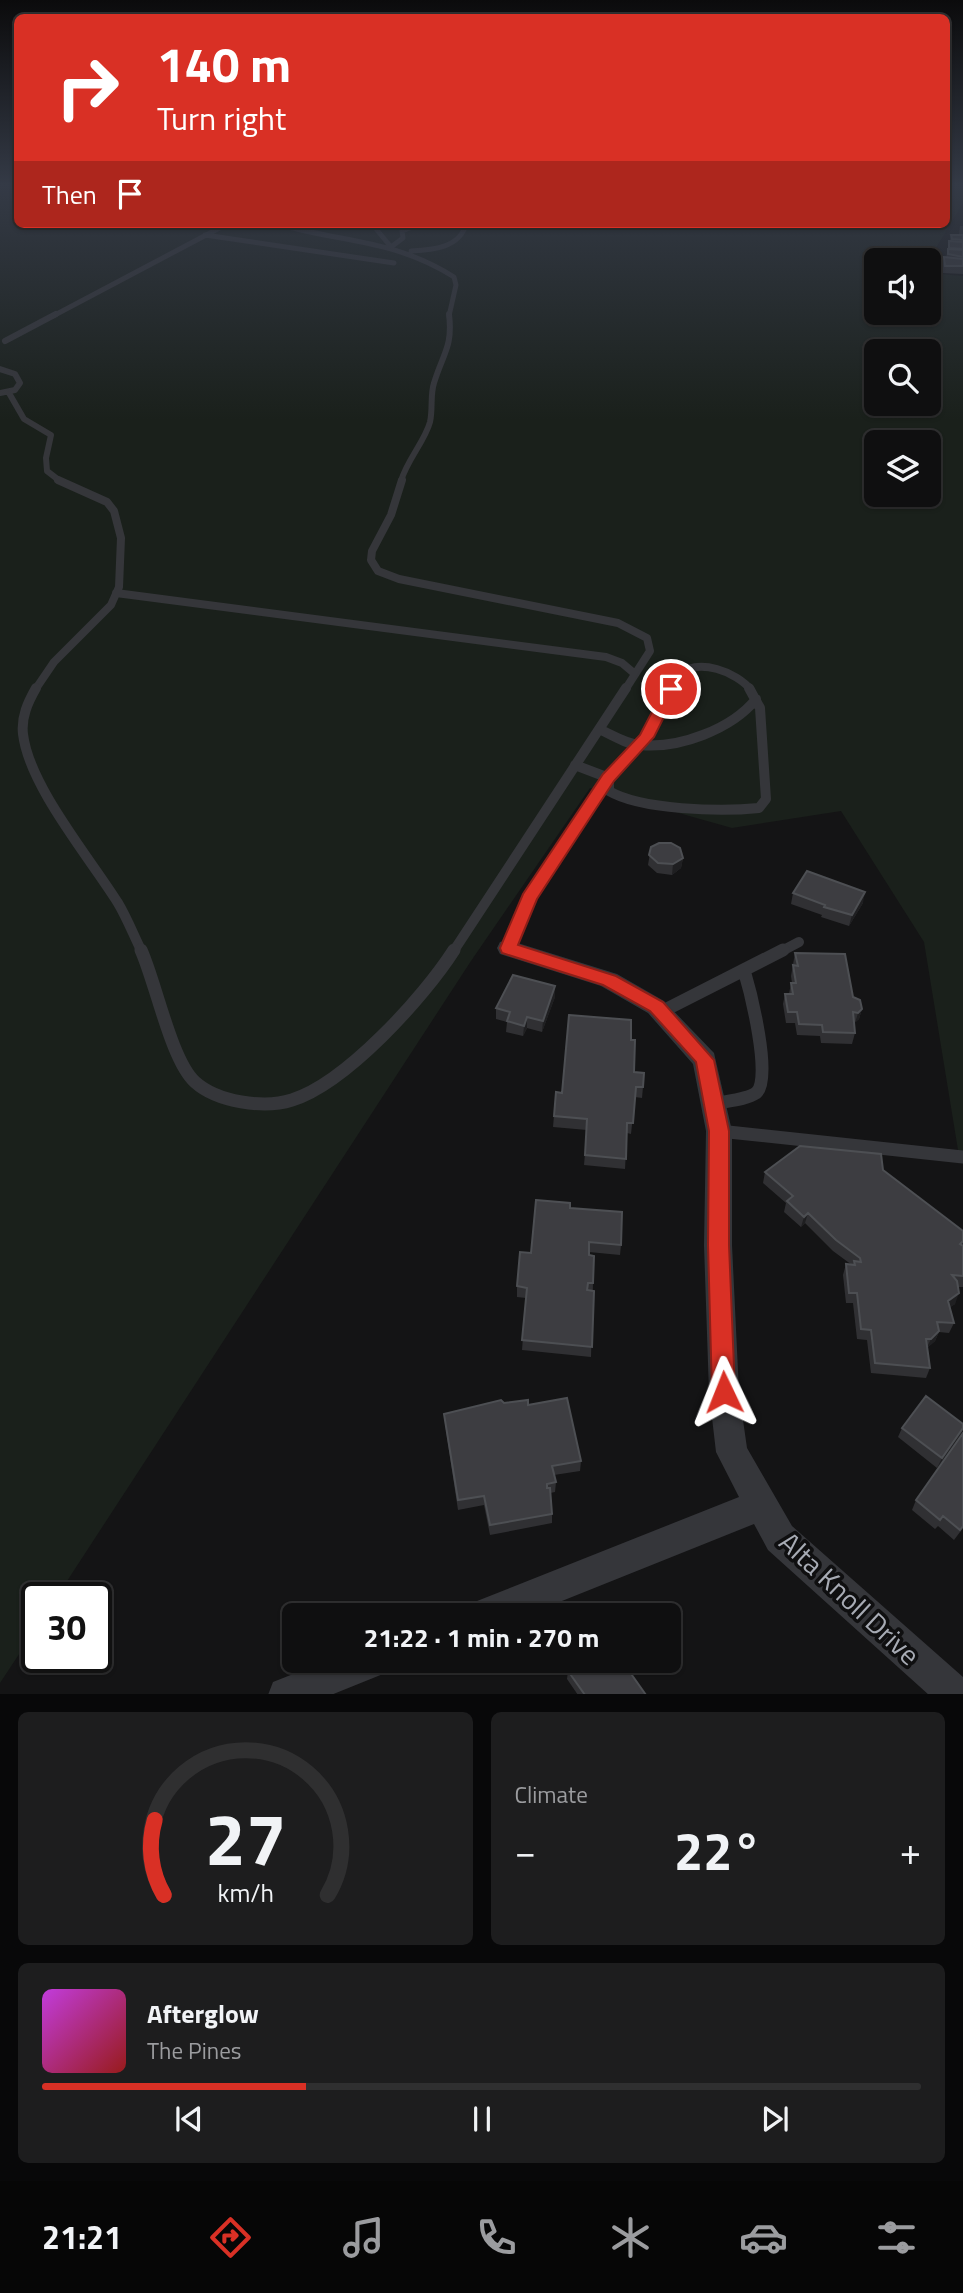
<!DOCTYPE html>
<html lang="en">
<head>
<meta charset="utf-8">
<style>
  :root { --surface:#0f0f10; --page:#1d1d1e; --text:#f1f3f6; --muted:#9b9c9f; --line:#2f2f30; --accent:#d93025 }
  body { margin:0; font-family:"Titillium Web",sans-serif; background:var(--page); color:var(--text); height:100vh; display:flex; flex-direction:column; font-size:26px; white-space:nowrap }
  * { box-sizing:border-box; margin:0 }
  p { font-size:23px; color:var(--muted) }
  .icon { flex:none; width:38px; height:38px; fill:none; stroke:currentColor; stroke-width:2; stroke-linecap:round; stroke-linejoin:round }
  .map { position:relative; height:1694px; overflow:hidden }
  .panel { display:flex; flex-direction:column; gap:18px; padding:18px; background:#080809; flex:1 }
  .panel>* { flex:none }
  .guide { position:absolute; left:14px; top:14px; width:936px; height:214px; border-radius:10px; box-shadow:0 2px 5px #0004,0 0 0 2px var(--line); background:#d93025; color:#fff; overflow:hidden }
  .tools { position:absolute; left:864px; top:248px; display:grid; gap:14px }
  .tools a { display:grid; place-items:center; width:77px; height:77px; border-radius:10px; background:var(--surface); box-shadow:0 2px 5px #0004,0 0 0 2px var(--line); font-size:35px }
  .speed { position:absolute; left:21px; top:1582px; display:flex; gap:14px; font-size:35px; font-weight:700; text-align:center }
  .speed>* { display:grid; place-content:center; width:91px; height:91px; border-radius:50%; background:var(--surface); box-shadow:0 2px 5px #0004,0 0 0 2px var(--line); line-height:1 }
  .speed .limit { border:4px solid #111; border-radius:10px; background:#fff; color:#111 }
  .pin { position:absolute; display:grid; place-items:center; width:60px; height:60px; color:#fff; margin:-30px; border:4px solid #fff; border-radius:50%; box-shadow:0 2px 7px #0007 }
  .me { position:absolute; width:77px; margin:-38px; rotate:358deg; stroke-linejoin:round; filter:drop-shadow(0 0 5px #0008) }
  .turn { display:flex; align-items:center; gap:24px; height:147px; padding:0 28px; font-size:32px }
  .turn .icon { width:91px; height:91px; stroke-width:2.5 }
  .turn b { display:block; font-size:49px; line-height:60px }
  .then { display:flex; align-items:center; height:66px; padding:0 28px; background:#0003; gap:14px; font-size:26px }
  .big { font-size:52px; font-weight:700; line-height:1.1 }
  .panel .card { flex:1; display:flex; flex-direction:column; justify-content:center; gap:10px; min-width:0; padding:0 24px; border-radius:10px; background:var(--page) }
  .panel .dial { align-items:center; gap:0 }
  .dial svg { height:182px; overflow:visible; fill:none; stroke:var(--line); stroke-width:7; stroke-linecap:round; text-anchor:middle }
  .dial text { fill:var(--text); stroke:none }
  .song { display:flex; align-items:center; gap:21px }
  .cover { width:84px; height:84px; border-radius:10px; background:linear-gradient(135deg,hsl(290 70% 55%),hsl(0 70% 35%)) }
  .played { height:7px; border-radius:4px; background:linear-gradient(90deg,var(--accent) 30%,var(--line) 30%) }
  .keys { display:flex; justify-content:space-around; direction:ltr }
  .heat { display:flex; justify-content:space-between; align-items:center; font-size:38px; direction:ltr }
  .panel .tiles { flex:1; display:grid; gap:18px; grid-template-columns:1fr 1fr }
  .card:last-child { grid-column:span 2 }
  .trip { position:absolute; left:282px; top:1603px; width:399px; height:70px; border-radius:10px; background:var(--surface); box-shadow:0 2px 5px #0004,0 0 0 2px var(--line); font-weight:700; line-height:70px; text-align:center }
  .menu { display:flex; height:112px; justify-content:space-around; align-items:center; background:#060606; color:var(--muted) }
  .menu .icon { width:49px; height:49px }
  .menu .on { color:var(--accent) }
  .menu b { font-size:32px; color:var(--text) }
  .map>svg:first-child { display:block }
</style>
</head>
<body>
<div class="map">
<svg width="963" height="1695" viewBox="0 0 963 1695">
  <rect width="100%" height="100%" fill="#141415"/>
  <!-- green -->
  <path fill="#1a201b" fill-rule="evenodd" d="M0 183H17L18 224H947V183H963V203L928 261H877V313H929V264L941 274 963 276V1158L959 1156 924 942 841 811 732 828 590 788 471 961 56 1598H37V1627L0 1683ZM877 352H929V404H877ZM877 443H929V495H877Z"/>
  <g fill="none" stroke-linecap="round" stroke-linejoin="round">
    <!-- service-far4 -->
    <path stroke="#35363a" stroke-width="5" d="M278 224C343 243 394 239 454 277L456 285 449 316
      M372 224 391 247 403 238 402 231 415 226 412 224
      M205 235 394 263
      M411 251C432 250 460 248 466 224
      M53 316 227 224"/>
    <!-- service-far3 -->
    <path stroke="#35363a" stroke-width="6" d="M5 341 56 314
      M0 369 15 374 20 383 15 390 0 393
      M9 393 24 419 51 435 46 458 47 471 60 481
      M401 481C407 460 425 441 430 422 433 409 430 395 434 383 443 353 453 347 449 314"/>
    <!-- service-far2 -->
    <path stroke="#35363a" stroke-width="8" d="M402 480 391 515 372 551 371 560 378 571 399 579 618 623 647 638 650 651 625 690
      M116 593 606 657 622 663 635 674
      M35 690 54 662 111 605 119 587 121 538 114 511 107 502 58 480
      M671 690C673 685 676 679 679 675 698 657 737 672 751 690"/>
    <!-- service-far1 -->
    <path stroke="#35363a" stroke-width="10" d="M36 688C28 702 21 717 23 734 29 786 90 858 118 903 127 918 134 936 142 952
      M599 729C612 735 626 744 640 745 679 749 732 729 756 699
      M575 765 609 778
      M609 778V791C641 810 721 812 759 808L766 799 760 708 749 688
      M609 778 646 737 672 688
      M508 948 529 898 609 778
      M453 952 626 688
      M780 952 799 942"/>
    <!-- service -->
    <path stroke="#35363a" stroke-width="13" d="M141 950C156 983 171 1060 195 1082 217 1102 264 1109 292 1100 346 1083 424 997 454 950
      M661 1012 783 950
      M713 1104C725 1101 746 1100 756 1093 773 1080 750 990 744 970
      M719 1131 963 1157"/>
    <!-- minor -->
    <path fill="#35363a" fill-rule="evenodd" d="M508 940 617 974 664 1001 714 1053 732 1131V1245L739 1392 747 1448 792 1526 963 1677V1695H929L768 1550 754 1524 527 1615H467L472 1603 739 1497 716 1452 709 1392 704 1245 706 1131 693 1064 648 1013 601 986 500 954 497 948 500 942Z
      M326 1661H388L383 1674 331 1695H268L273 1682Z"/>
  </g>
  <!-- wall -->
  <path fill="#303033" d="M960 226H963V274L943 273V265L944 257 946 258 951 235H959Z
    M651 847 683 858 681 868 672 875 657 873 648 865Z
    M793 893 863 903 849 926 821 917 822 915 791 904Z
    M795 953 853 997 862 1009 859 1019 854 1023 855 1033 852 1044 821 1043 820 1036 797 1035 795 1023H786L783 1004 785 994H789L791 983H792L791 976Z
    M555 997 542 1032 527 1028 523 1036 506 1032 507 1022 496 1019V1008Z
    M631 1040 634 1072 643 1087 642 1098 635 1097 631 1134 627 1133 625 1169 584 1165 587 1130 553 1127 556 1092 562 1093Z
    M883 1170 963 1231V1287H958L955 1304 950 1307 954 1323 949 1333 939 1332 935 1341 927 1348 930 1368 926 1378 871 1373 867 1340 857 1339 853 1303H846L843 1275 846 1264 852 1265 833 1251 805 1223 801 1227 784 1212 786 1203 763 1183 765 1172Z
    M570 1208 621 1245 620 1255 589 1252 593 1283 591 1357 522 1350 526 1298 517 1297V1286L531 1253Z
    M504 1403 528 1405 581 1461 580 1471 554 1475 556 1482 555 1492 550 1493 552 1514V1523L490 1535 484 1505 458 1510 445 1424 444 1414Z
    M963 1424V1430L960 1435 937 1468 898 1437 902 1428Z
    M963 1433V1528L954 1540 938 1526 935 1529 912 1510 916 1500Z
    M568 1671 646 1695H578L567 1679Z"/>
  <!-- shaded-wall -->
  <path fill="#1f1f21" d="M683 858 681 868 672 875 673 864Z
    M865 892 863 903 849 926 852 915Z
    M555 986V997L542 1032 543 1021Z
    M862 1009 859 1019 855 1023 858 1013Z
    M527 1017V1028L523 1036 524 1026Z
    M808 1213 805 1223 801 1227 804 1217Z
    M959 1293 955 1304 944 1312 948 1301Z
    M939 1331 935 1341 926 1349 931 1339Z
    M963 1428 960 1435 937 1468 942 1458Z"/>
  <!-- building -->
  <path fill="#3d3d41" stroke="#4d4f53" stroke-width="2" d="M951 235H963V240L952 239Z
    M949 241 963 242V249L949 248Z
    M948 249 963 250V257L948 254Z
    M944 257 963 259V266H945Z
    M659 843H671L680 848 683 858 673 864 658 863 649 855 651 847Z
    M807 871 865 892 852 915 824 907 825 905 793 893Z
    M795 953 845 954 853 997 860 1000 862 1009 858 1013 853 1012 855 1033 823 1032 822 1025 799 1024 797 1012H788L785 994H793L791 983H796L793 965 798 966Z
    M513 975 555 986 543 1021 527 1017 524 1026 507 1021 510 1012 496 1008Z
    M569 1015 631 1020V1040H635L634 1072 644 1073 643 1087H636L633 1123H627L626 1159 585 1155 587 1119 554 1116 556 1092 562 1093Z
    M800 1146 881 1154 883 1170 963 1231V1241L960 1244 963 1246V1276L952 1275 957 1281 959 1293 948 1301 954 1323 937 1322 939 1331 931 1339H926L930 1368 875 1363 871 1330 861 1329 857 1293H849L846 1264 855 1265 854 1261 861 1262 860 1258 836 1240 808 1213 804 1217 787 1201 793 1196 765 1172Z
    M536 1200 570 1203V1208L622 1212 621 1245 589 1242V1255L594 1256 593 1283H588L587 1290 594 1291 592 1347 522 1340 527 1288 517 1286 520 1252 531 1253Z
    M926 1396 963 1424V1428L942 1458 902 1428Z
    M567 1398 581 1461 552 1466 556 1482 547 1484V1488H550L552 1514 490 1525 484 1496 458 1500 444 1414 501 1400 504 1403 528 1400V1405Z
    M963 1433V1526L960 1530 943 1516 940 1520 916 1500Z
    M580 1661H622L646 1695H585L568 1671Z"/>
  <!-- sky -->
  <linearGradient id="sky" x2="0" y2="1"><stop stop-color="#0b0b0c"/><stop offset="0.44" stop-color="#343a46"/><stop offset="1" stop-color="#343a46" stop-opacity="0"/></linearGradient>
  <rect width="963" height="420" fill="url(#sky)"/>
  <!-- route -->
  <path fill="#d93025" stroke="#8d1f18" stroke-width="2" d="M671 685 678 689 654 737 614 781 537 899 518 945 616 976 663 1002 714 1060 729 1131V1245L735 1392 732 1400 724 1403 715 1400 712 1392 708 1245 709 1131 696 1062 650 1011 603 985 502 953 500 948 523 894 603 774 640 735 664 689Z"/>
  <g text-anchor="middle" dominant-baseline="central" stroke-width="7" stroke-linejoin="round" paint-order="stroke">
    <!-- near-street labels -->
    <g font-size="28" fill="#a7abb4" stroke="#0f0f10">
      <text transform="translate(850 1598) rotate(43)">Alta Knoll Drive</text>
    </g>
  </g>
</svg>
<div class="tools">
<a><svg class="icon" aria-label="sound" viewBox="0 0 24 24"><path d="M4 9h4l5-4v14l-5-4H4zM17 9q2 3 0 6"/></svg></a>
<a><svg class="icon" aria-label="search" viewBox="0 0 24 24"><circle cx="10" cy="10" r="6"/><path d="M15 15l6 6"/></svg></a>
<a><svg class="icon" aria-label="layers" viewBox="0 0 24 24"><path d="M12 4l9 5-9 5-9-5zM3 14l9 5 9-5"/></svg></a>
</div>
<div class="speed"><div class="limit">30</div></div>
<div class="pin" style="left:671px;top:689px;background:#d93025"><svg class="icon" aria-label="arrive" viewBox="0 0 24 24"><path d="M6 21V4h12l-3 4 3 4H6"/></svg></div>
<svg class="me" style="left:724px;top:1392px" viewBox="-20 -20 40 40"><path d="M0-17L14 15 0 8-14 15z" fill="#d93025" stroke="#fff" stroke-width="4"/></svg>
<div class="trip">21:22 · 1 min · 270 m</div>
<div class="guide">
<div class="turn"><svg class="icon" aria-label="right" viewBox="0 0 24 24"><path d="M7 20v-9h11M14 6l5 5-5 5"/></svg><div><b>140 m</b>Turn right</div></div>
<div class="then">Then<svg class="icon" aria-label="arrive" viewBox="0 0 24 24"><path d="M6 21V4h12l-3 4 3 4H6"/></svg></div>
</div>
</div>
<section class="panel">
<div class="tiles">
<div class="card dial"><svg viewBox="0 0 100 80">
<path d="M14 69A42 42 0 1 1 86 69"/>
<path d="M14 69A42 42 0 0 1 10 36" stroke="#d93025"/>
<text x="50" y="56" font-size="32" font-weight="700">27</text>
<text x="50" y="72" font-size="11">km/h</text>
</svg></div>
<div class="card"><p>Climate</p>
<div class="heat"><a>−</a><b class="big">22°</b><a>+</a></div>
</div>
<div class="card">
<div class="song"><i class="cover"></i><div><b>Afterglow</b><p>The Pines</p></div></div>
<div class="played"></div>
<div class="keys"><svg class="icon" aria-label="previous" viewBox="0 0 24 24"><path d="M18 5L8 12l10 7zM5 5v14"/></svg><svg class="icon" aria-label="pause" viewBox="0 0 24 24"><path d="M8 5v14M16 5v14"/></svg><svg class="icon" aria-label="next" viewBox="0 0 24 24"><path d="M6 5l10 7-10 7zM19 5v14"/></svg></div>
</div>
</div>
</section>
<nav class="menu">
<b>21:21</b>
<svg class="icon on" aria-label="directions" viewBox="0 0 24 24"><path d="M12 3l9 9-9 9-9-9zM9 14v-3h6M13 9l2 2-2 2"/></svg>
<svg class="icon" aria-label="music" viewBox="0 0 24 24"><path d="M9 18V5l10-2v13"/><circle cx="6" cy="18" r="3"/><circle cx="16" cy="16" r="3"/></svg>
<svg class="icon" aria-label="phone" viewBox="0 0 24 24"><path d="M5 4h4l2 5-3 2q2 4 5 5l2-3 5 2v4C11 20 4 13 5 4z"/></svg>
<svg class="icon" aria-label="climate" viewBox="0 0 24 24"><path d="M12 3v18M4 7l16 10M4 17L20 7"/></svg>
<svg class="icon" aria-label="car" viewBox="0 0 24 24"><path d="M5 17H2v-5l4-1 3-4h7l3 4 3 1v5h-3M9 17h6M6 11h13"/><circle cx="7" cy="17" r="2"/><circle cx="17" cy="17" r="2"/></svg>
<svg class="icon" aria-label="filters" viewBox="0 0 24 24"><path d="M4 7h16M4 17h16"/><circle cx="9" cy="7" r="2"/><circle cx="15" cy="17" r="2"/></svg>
</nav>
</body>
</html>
